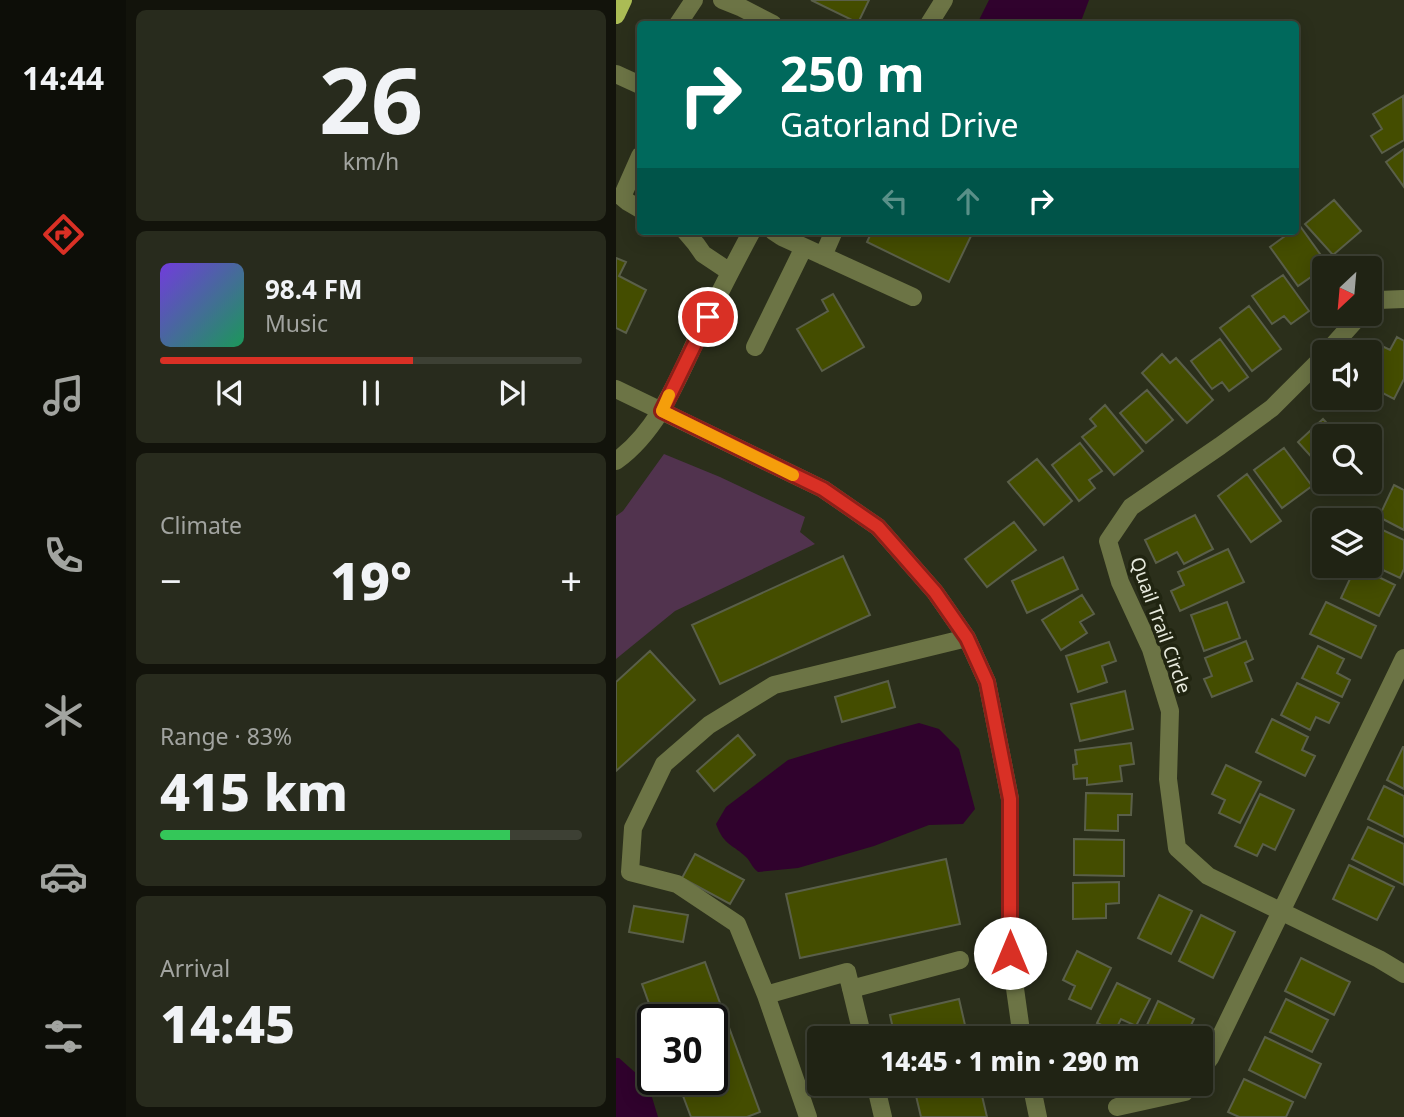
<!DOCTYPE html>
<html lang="en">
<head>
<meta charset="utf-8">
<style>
  :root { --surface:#202314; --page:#282b1d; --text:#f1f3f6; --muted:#a2a4a0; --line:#3d4034; --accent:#d93025 }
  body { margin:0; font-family:"Noto Sans",sans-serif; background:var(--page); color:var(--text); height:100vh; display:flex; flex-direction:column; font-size:26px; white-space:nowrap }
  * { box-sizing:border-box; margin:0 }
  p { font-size:23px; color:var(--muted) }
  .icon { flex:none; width:38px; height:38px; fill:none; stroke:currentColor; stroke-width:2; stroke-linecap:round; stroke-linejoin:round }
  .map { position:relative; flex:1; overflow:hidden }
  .sheet { display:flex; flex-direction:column; gap:10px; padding:10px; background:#12130b; width:490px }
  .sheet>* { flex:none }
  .top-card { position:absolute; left:21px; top:21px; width:662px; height:214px; border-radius:7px; box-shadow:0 4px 18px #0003,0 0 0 2px var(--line); background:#00695c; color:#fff; overflow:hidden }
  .needle { width:46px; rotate:206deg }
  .tools { position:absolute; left:696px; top:256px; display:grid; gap:14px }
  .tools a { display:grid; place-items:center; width:70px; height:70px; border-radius:7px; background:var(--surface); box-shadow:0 4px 18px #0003,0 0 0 2px var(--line); font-size:35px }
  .speed { position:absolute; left:21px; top:1004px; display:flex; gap:14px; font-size:35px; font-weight:700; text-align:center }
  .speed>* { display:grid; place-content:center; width:91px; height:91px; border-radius:50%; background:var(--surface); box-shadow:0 4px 18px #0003,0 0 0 2px var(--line); line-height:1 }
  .speed .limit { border:4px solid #111; border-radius:10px; background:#fff; color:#111 }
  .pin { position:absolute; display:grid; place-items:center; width:60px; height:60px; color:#fff; margin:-30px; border:4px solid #fff; border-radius:50%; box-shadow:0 2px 7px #0007 }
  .me { position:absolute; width:77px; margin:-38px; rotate:0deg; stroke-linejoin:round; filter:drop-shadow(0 0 5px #0008) }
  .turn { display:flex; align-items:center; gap:24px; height:147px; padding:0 28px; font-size:32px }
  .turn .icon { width:91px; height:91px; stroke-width:2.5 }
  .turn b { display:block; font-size:49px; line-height:60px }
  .lanes { display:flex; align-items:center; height:66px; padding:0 28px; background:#0003; justify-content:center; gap:35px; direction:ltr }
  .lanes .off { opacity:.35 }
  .big { font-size:52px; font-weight:800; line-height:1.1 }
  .sheet .tile { flex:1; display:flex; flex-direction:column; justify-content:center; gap:10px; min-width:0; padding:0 24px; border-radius:10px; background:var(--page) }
  .sheet .dial { align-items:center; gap:0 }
  .dial b { font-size:91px; line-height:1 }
  .song { display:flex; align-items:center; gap:21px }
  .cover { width:84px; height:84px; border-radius:10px; background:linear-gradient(135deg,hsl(260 70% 55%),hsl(150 70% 35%)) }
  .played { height:7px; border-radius:4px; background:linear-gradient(90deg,var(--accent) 60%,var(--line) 60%) }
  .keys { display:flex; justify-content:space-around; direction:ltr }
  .heat { display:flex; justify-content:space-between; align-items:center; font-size:38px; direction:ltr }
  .charge { height:10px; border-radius:5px; background:linear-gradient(90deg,#34c759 83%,var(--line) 0) }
  .trip { position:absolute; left:191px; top:1026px; width:406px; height:70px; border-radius:7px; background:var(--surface); box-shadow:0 4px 18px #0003,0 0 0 2px var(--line); font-weight:800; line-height:70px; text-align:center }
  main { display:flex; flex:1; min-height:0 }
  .menu { display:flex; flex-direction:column; width:126px; justify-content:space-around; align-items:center; background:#0d0e08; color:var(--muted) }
  .menu .icon { width:49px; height:49px }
  .menu .current { color:var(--accent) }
  .menu b { font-size:32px; color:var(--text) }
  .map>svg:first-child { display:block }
</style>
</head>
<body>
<main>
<nav class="menu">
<b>14:44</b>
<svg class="icon current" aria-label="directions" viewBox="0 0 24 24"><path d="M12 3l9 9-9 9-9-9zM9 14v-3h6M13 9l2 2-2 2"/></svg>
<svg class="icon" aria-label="music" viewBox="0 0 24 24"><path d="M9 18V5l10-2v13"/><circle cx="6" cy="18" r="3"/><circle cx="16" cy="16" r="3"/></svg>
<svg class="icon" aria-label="phone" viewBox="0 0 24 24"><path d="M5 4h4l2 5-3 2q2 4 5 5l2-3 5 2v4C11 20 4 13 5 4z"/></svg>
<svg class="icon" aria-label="climate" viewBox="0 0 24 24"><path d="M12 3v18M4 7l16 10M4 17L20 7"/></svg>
<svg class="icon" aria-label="car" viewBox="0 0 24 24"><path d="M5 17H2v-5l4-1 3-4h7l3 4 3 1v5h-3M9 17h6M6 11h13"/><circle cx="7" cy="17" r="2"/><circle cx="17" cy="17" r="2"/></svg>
<svg class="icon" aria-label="filters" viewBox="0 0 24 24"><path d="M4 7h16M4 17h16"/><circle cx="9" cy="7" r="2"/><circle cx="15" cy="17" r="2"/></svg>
</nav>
<section class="sheet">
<div class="tile dial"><b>26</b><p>km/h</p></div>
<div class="tile">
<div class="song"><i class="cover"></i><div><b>98.4 FM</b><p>Music</p></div></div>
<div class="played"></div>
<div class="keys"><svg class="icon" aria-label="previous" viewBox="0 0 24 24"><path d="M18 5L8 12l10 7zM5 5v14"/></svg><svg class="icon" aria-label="pause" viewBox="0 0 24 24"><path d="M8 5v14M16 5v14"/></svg><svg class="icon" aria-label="next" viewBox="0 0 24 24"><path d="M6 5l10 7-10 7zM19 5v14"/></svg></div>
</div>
<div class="tile"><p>Climate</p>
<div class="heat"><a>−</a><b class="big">19°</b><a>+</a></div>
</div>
<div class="tile"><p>Range · 83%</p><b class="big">415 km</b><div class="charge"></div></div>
<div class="tile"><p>Arrival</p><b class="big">14:45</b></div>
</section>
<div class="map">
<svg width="788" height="1117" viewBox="0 0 788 1117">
  <rect width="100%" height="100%" fill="#2b2f1b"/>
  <!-- green -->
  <path fill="#51334e" d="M48 454 104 477 189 517 184 532 199 544 59 611 0 659V516L7 511Z"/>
  <!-- water -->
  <path fill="#30022d" d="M373 0H473L464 24H361Z
    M303 723 323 729 343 749 359 809 347 824 313 825 258 846 182 868 142 872C136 867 135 863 131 858 117 844 108 846 100 824L110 807 172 760 225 744Z
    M0 1058H3L32 1084 42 1117H0Z"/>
  <!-- building -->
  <path fill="#444d00" stroke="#5a5f49" stroke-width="2" d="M195 0H253L242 23Z
    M787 96 788 140 766 153 755 136 766 129 757 114Z
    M788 149V187L770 162Z
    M718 200 745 231 717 255 689 224Z
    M684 226 712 265 682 286 654 247 676 231H679V229Z
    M256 231H345L355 236 333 282 251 242Z
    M0 258 10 262 3 276 30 290 10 333 0 328Z
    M667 275 693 311 675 324 668 316 656 324 636 296Z
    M217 294 248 347 206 371 181 329 212 311 206 300Z
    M633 306 665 349 636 371 604 328Z
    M781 337 788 341V379L778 399 765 392 759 404 746 398 754 397V360L762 344 774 350Z
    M604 339 632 377 613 391 606 382 596 389 575 361Z
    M546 354 554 363 560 358 597 400 571 423 526 373Z
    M531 390 557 420 530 443 504 413Z
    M489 405 527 451 498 475 466 437 480 426 474 419Z
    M707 419 723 436H709V472L682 442Z
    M464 443 486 471 473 480 479 488 463 501 436 465Z
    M668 448 696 486 666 508 638 470Z
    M421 459 456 501 428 525 392 482Z
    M631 474 665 521 635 542 602 496Z
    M778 485 788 490V530L763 517Z
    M579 515 597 549 568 564 561 552 540 563 529 540Z
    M398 522 420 550 371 587 349 559Z
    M754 524 788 540V569L784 578 754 564Z
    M612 549 628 582 564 611 555 591 568 585 562 572Z
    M227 556 254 615 104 684 76 625Z
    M447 557 462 589 411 613 396 581Z
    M740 566 779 585 763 616 725 598Z
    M466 595 478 614 464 622 471 633 445 650 426 620Z
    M611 602 624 638 588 651 575 615Z
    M710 602 760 626 745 658 694 634Z
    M630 641 637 659 629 663 636 681 596 697 588 679 596 676 589 658Z
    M493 642 500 661 486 666 491 682 462 692 450 656Z
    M702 646 728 659 721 673 734 680 726 697 686 678Z
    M34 651 79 700 0 771V682Z
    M272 681 279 707 226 722 219 697Z
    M681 683 723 703 713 723 700 717 694 730 665 715Z
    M509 691 517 729 464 741 455 704Z
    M656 719 692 737 686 750 699 756 689 776 640 752Z
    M122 735 139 755 98 791 81 771Z
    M515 743 518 764 504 766 506 781 471 785V778L458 779 457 765 461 764 459 750Z
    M787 747H788V789L771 780Z
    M610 765 645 782 624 823 603 813 609 800 596 794Z
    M768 786 788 796V837L752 819Z
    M470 793 516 794 515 815H502V831L469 830Z
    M644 794 678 810 659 850 647 844 641 856 619 846Z
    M752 827 788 844V885L736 859Z
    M458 839 508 840V876L458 875Z
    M79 854 128 880 114 904 66 878Z
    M330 859 344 924 184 958 170 894Z
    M733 865 778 887 761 920 717 899Z
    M503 882V903L490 904V918L457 919V883Z
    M543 895 576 911 555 954 522 938Z
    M18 906 72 915 67 942 13 932Z
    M585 915 619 932 597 978 563 961Z
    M461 951 495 968 475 1009 453 999 459 986 447 980Z
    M685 958 734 982 718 1015 669 991Z
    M89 962 144 1112 131 1117H75L61 1080H96V1020H39L26 984Z
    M501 983 534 999 520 1026 505 1019 499 1031 481 1023Z
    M343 999 352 1038H279L274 1015Z
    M670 999 712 1020 696 1052 654 1032Z
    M542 1001 578 1019 569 1038H525Z
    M649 1037 705 1064 689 1098 633 1070Z
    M628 1079 677 1102 670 1117H623L612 1112Z
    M297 1083H363L371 1117H305Z"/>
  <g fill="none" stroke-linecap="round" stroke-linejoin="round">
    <!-- minor -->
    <path stroke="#6c7445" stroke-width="18" d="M106 0 126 8 157 24
      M62 24 78 0
      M313 24 328 0
      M0 74 24 85
      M24 156 6 197 12 202 24 209
      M69 231 80 244 87 254 114 272
      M157 231 166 237 297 297
      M207 256 218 231
      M754 306 762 300 788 299
      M139 347 188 247
      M711 352 746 313
      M709 355 656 408 604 446 515 507 492 541 504 582 535 649 554 711 552 779 561 848 592 876 763 959 788 974
      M0 389 207 489 262 527 319 592 351 638 371 682 394 799V953L406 1038
      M0 461C43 430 62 378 84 332 101 298 118 264 136 231
      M235 989 344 960
      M150 995 192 1117
      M247 1038 231 972 150 995 121 924 61 884 14 872 17 828 48 764 93 725 158 685 351 638
      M584 1071 594 1058 788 658
      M259 1083 267 1117
      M415 1083 422 1117
      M501 1107 569 1092 576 1083"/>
    <!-- major -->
    <path stroke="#abbc55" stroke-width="18" d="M0 15 7 0"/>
  </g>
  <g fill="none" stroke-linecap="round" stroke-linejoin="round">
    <defs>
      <path id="route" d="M92 317 46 411 207 489 262 527 319 592 351 638 371 682 394 799V953"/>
    </defs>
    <!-- route casing -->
    <use href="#route" stroke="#8d1f18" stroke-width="18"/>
    <!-- route -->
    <use href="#route" stroke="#d93025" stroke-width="12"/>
    <!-- slow -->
    <path stroke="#f59e0b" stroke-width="12" d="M53 395 46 411 177 475"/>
  </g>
  <g text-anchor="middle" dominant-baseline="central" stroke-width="7" stroke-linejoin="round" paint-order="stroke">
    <!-- street labels -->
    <g font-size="19" fill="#e7eadd" stroke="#212511">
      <text transform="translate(545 625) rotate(70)">Quail Trail Circle</text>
    </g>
  </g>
</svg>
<div class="tools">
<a><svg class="needle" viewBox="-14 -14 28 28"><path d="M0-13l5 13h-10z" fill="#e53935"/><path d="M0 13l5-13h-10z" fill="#a2a4a0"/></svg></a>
<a><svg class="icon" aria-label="sound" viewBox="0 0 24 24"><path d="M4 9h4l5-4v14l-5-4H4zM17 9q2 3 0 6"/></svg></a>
<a><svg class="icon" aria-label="search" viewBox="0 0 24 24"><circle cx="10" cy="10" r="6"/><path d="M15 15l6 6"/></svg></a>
<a><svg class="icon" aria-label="layers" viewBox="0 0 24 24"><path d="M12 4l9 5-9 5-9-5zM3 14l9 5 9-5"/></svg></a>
</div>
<div class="speed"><div class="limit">30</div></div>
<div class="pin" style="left:92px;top:317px;background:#d93025"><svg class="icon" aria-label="arrive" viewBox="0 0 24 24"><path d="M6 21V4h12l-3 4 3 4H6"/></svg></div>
<svg class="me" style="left:394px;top:953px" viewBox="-20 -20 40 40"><circle r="19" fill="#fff"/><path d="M0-13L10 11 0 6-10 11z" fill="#d93025"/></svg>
<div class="trip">14:45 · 1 min · 290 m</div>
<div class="top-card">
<div class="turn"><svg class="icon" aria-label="right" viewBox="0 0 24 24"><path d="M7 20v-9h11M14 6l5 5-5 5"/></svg><div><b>250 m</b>Gatorland Drive</div></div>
<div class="lanes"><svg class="icon off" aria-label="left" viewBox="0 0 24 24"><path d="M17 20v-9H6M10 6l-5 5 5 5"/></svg><svg class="icon off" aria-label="ahead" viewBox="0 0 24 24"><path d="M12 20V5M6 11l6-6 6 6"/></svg><svg class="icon" aria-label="right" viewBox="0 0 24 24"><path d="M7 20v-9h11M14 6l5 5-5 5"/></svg></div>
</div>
</div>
</main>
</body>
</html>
